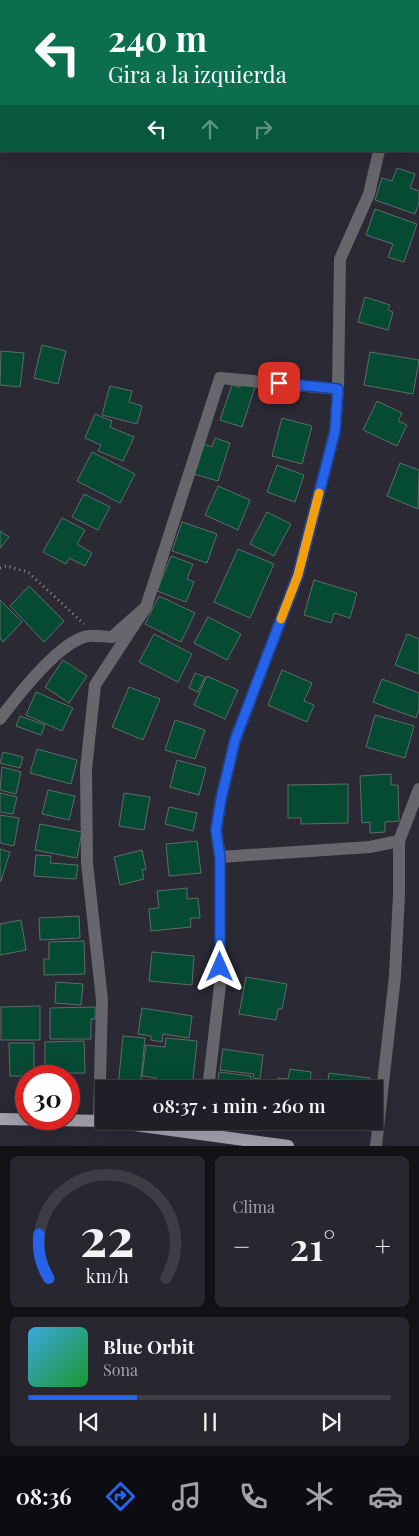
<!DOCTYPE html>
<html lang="es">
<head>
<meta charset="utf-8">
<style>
  :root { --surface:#201f27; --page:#28272f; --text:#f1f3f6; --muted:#a2a2a7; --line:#3d3d44; --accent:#2563eb }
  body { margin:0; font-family:"Playfair Display",serif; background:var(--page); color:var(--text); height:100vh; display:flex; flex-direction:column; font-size:19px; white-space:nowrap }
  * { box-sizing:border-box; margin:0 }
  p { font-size:16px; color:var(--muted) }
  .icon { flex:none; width:28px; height:28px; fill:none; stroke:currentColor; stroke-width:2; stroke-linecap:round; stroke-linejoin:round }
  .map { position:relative; height:1146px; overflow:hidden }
  .side { display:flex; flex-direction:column; gap:10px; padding:10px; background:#121115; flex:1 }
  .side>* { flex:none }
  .top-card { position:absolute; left:0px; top:0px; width:420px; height:152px; box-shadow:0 5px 20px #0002,0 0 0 1px var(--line); background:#0b6e4f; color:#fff; overflow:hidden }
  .speed { position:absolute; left:15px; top:1065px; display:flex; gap:10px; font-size:25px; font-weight:700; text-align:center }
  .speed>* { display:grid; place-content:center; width:65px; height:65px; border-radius:50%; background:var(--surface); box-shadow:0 5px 20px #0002,0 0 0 1px var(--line); line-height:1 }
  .speed .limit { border:8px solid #d22; background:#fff; color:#111 }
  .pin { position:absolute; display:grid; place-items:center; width:42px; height:42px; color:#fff; margin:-21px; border-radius:10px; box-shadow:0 2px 8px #0006 }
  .me { position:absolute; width:55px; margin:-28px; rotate:0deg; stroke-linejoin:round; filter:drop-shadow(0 0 4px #0008) }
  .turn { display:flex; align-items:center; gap:18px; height:105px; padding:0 25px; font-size:22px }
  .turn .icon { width:65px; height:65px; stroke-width:2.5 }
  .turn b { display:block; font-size:35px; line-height:42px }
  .lanes { display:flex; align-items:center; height:48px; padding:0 25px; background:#0003; justify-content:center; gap:25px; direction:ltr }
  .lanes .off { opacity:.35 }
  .big { font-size:38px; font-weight:600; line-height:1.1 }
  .side .tile { flex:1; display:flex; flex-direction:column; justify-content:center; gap:8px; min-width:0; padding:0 18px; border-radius:8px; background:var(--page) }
  .side .dial { align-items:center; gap:0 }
  .dial svg { height:130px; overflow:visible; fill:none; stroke:var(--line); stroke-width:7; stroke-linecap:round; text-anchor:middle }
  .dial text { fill:var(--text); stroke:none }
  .song { display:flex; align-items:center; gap:15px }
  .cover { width:60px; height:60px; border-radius:8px; background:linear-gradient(135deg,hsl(200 70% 55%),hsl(130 70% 35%)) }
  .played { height:5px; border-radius:2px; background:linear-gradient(90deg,var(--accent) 30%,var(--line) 30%) }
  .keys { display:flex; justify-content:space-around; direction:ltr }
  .heat { display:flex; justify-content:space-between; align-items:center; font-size:28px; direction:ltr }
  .side .tiles { flex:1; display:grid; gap:10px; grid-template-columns:1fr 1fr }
  .tile:last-child { grid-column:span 2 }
  .trip { position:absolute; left:95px; top:1080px; width:288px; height:50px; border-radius:0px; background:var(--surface); box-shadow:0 5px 20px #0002,0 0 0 1px var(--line); font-weight:600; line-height:50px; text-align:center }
  .tab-bar { display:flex; height:80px; justify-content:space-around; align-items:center; background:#0d0c10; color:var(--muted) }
  .tab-bar .icon { width:35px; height:35px }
  .tab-bar .selected { color:var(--accent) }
  .tab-bar b { font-size:22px; color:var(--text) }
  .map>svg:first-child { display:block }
</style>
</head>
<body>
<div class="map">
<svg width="419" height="1146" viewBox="0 0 419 1146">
  <rect width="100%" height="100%" fill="#2a2934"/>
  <!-- building -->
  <path fill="#054a33" stroke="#5f6d66" d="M397 168 415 174 410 188 419 191V203L415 214 375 200 382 178 392 181Z
    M375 209 417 224 404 262 388 257 393 244 366 235Z
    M365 297 390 305 388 310 393 312 388 330 358 322Z
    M42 345 66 351 58 384 34 378Z
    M1 351 24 353 20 387 0 385Z
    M370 352 419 360 413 394 364 385Z
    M242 383 255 387 242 427 220 420 232 385 240 387Z
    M110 386 132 391 129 402 142 406 137 424 102 415Z
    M377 401 402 413 398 421 407 425 397 446 363 430Z
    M95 414 112 421 110 427 134 437 123 461 98 451 101 445 85 438Z
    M282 418 312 426 302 464 272 456Z
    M215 438 230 443 218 481 194 474 203 444 212 447Z
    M92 452 135 474 120 503 77 481Z
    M400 463 419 470 418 509 387 496Z
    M277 465 304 475 295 502 267 492Z
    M218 486 250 500 238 530 205 515Z
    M84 494 110 507 98 530 72 517Z
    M267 512 291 524 274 556 250 544Z
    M62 518 85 530 77 544 92 553 85 566 69 558 66 564 43 552Z
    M182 522 217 534 207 563 172 551Z
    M0 531 9 537 0 548Z
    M238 549 274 564 250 618 214 602Z
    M171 556 193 564 187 579 194 582 186 602 157 591Z
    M314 580 357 593 350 618 334 613 331 623 304 615Z
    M29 586 64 621 44 642 10 606Z
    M159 596 195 613 181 642 145 624Z
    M0 600 22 622 3 642 0 638Z
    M208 617 241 634 227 660 194 643Z
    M154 634 192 654 178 682 139 662Z
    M407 634 419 639V674L395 665Z
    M63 660 87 676 69 703 45 687Z
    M282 670 312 683 304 701 314 705 307 722 268 705Z
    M195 673 205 677 198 692 189 688Z
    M207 676 238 690 225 719 194 705Z
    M382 679 419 693V709L416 718 373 702Z
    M129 687 160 699 143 740 112 727Z
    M36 692 73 708 62 731 26 715Z
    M375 715 414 726 405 758 366 747Z
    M20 716 45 725 41 735 16 726Z
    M175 720 205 730 195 759 165 750Z
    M37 749 77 760 71 784 30 773Z
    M3 752 23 757 20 768 0 763Z
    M177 760 206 768 199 795 170 787Z
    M2 767 21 772 16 794 0 790Z
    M391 774V785H398L399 821 385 822V832L370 833V822L362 823 360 776Z
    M348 784V823L301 824V818H288V785Z
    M48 790 75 796 69 820 42 814Z
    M0 793 17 797 13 814 0 812Z
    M124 793 150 797 144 830 119 826Z
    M169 807 197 813 193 831 165 824Z
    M0 815 19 818 14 846 0 843Z
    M40 824 82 832 77 858 35 850Z
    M197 841 201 873 169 876 166 844Z
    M0 849 10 852 1 881H0Z
    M142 850 146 869 142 870 144 879 120 885 114 857Z
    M36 855 51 856 50 863 78 865 76 879 34 876Z
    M187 888V899L198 898 200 918H190L191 927 151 931 149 909 159 908 157 891Z
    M79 916 80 938 40 940 39 918Z
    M21 920 26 950 0 955V924Z
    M84 941 85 974 44 975V959H49V942Z
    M152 952 194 956 192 985 149 981Z
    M246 977 287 984 282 1009H278L276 1020 239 1014Z
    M56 982 83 984 81 1005 55 1003Z
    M40 1006V1040H1V1007Z
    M95 1007V1019H91V1039H50V1008Z
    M142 1008 192 1016 189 1038 163 1034 162 1042 151 1040V1036L138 1034Z
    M123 1036 145 1038 140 1089 118 1087Z
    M166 1038 197 1041 192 1089H155L156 1078 142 1076 146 1045 165 1047Z
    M84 1041 85 1073H45V1042Z
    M9 1043H34V1076H10Z
    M223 1049 263 1055 260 1079 253 1078 254 1074 220 1070Z
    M290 1069 311 1072 310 1083 320 1084V1089H277L278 1078 288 1079Z
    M219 1072 251 1076 249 1089H217Z
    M329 1073 370 1078 369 1089H327Z"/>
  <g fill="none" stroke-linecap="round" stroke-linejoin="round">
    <!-- path -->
    <path stroke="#8f8e98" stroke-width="3" stroke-dasharray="1 4" stroke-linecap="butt" d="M0 568 6 566 28 572 84 624"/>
    <!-- street -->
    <path stroke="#66666c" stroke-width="12" d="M419 33V32
      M338 389 340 259 369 194 379 151
      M146 607 220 378 338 389 335 431 298 575 235 740 221 799 216 830 220 857V985L208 1089
      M0 719C18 695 56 646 84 637 92 634 104 637 112 637L146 607 95 685 86 769 87 863 102 1000 99 1120
      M220 857 370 847 399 841 419 789
      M203 1134 205 1121
      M376 1146 395 976 399 894V841"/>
    <!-- primary -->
    <path stroke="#a1a0ac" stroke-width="12" d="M0 1119 104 1121
      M105 1121 288 1146"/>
  </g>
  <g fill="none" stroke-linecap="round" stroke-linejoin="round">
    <defs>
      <path id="route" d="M220 967V858L216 830 221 799 235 740 298 575 335 431 338 389 279 383"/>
    </defs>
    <!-- route casing -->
    <use href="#route" stroke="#184099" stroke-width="12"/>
    <!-- route -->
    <use href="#route" stroke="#2563eb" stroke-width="9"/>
    <!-- slow -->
    <path stroke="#f59e0b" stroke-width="9" d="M281 619 298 575 319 493"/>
  </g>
</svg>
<div class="speed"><div class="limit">30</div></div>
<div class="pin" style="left:279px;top:383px;background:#d93025"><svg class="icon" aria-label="arrive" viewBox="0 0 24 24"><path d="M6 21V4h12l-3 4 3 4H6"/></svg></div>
<svg class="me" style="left:220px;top:967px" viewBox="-20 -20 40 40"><path d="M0-17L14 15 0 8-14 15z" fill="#2563eb" stroke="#fff" stroke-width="4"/></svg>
<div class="trip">08:37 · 1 min · 260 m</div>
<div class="top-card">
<div class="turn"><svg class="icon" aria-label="left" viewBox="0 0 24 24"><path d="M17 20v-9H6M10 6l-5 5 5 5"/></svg><div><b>240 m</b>Gira a la izquierda</div></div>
<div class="lanes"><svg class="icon" aria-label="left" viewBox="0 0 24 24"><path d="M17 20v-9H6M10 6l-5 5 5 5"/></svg><svg class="icon off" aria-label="ahead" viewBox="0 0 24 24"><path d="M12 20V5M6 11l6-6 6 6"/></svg><svg class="icon off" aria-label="right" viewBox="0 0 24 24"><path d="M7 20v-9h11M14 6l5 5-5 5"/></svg></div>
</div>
</div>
<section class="side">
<div class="tiles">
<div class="tile dial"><svg viewBox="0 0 100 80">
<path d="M14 69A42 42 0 1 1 86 69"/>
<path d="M14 69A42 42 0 0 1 8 42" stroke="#2563eb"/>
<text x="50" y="56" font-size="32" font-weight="700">22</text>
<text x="50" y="72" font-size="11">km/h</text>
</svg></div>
<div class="tile"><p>Clima</p>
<div class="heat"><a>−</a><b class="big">21°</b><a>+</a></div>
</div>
<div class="tile">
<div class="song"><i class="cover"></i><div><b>Blue Orbit</b><p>Sona</p></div></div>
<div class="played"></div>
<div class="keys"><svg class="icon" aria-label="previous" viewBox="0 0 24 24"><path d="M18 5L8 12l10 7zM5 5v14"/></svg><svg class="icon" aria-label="pause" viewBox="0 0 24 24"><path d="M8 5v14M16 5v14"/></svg><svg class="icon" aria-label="next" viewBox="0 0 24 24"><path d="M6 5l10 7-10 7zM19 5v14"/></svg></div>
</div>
</div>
</section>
<nav class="tab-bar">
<b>08:36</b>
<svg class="icon selected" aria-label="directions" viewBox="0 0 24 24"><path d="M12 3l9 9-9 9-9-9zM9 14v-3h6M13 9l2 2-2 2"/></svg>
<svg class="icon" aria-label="music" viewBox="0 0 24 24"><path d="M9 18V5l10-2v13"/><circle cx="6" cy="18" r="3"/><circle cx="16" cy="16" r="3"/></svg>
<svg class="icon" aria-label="phone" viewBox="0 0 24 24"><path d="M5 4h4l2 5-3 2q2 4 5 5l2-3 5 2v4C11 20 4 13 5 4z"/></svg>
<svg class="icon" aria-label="climate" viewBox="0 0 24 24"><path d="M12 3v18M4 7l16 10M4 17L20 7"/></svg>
<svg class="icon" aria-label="car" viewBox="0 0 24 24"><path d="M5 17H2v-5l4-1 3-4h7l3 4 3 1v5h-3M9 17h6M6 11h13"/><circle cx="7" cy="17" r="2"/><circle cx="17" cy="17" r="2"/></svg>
</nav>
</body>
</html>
